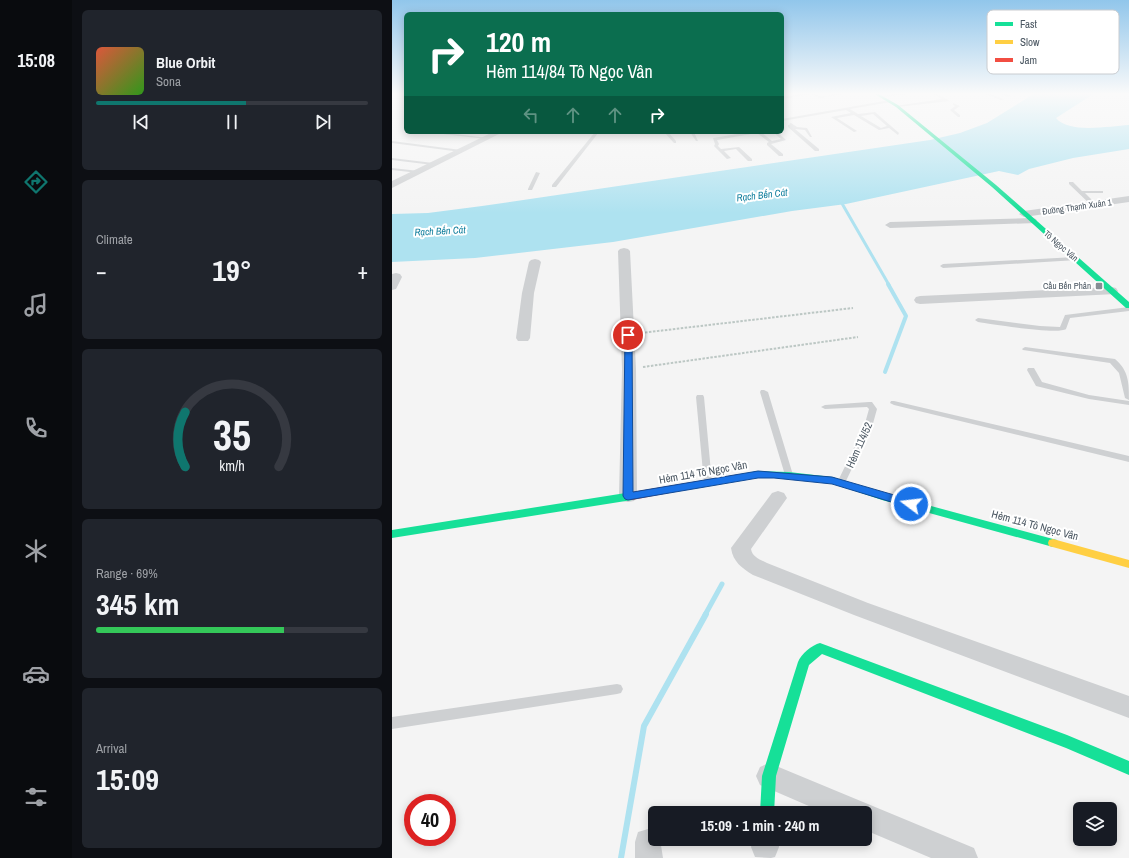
<!DOCTYPE html>
<html lang="en">
<head>
<meta charset="utf-8">
<style>
  :root { --surface:#171b24; --page:#20242c; --text:#f1f3f6; --muted:#9ea1a6; --line:#363941; --accent:#0f766e }
  body { margin:0; font-family:"Archivo Narrow",sans-serif; background:var(--page); color:var(--text); height:100vh; display:flex; flex-direction:column; font-size:15px; white-space:nowrap }
  * { box-sizing:border-box; margin:0 }
  p { font-size:13px; color:var(--muted) }
  .icon { flex:none; width:22px; height:22px; fill:none; stroke:currentColor; stroke-width:2; stroke-linecap:round; stroke-linejoin:round }
  .map { position:relative; flex:1; overflow:hidden }
  .sheet { display:flex; flex-direction:column; gap:10px; padding:10px; background:#0d0f14; width:320px }
  .sheet>* { flex:none }
  .guide { position:absolute; left:12px; top:12px; width:380px; height:122px; border-radius:6px; box-shadow:0 2px 10px #0003; background:#0b6e4f; color:#fff; overflow:hidden }
  .tools { position:absolute; left:681px; top:802px; display:grid; gap:8px }
  .tools a { display:grid; place-items:center; width:44px; height:44px; border-radius:6px; background:var(--surface); box-shadow:0 2px 10px #0003; font-size:20px }
  .speed { position:absolute; left:12px; top:794px; display:flex; gap:8px; font-size:20px; font-weight:700; text-align:center }
  .speed>* { display:grid; place-content:center; width:52px; height:52px; border-radius:50%; background:var(--surface); box-shadow:0 2px 10px #0003; line-height:1 }
  .speed .limit { border:6px solid #d22; background:#fff; color:#111 }
  .pin { position:absolute; display:grid; place-items:center; width:34px; height:34px; color:#fff; margin:-17px; border:2px solid #fff; border-radius:50%; box-shadow:0 1px 4px #0007 }
  .me { position:absolute; width:44px; margin:-22px; rotate:285deg; stroke-linejoin:round; filter:drop-shadow(0 0 3px #0008) }
  .turn { display:flex; align-items:center; gap:14px; height:84px; padding:0 16px; font-size:18px }
  .turn .icon { width:52px; height:52px; stroke-width:2.5 }
  .turn b { display:block; font-size:28px; line-height:34px }
  .lanes { display:flex; align-items:center; height:38px; padding:0 16px; background:#0003; justify-content:center; gap:20px; direction:ltr }
  .lanes .off { opacity:.35 }
  .big { font-size:30px; font-weight:700; line-height:1.1 }
  .sheet .widget { flex:1; display:flex; flex-direction:column; justify-content:center; gap:6px; min-width:0; padding:0 14px; border-radius:6px; background:var(--page) }
  .sheet .dial { align-items:center; gap:0 }
  .dial svg { height:104px; overflow:visible; fill:none; stroke:var(--line); stroke-width:7; stroke-linecap:round; text-anchor:middle }
  .dial text { fill:var(--text); stroke:none }
  .song { display:flex; align-items:center; gap:12px }
  .cover { width:48px; height:48px; border-radius:6px; background:linear-gradient(135deg,hsl(10 70% 55%),hsl(110 70% 35%)) }
  .played { height:4px; border-radius:2px; background:linear-gradient(90deg,var(--accent) 55%,var(--line) 55%) }
  .keys { display:flex; justify-content:space-around; direction:ltr }
  .heat { display:flex; justify-content:space-between; align-items:center; font-size:22px; direction:ltr }
  .charge { height:6px; border-radius:3px; background:linear-gradient(90deg,#34c759 69%,var(--line) 0) }
  .trip { position:absolute; left:256px; top:806px; width:224px; height:40px; border-radius:6px; background:var(--surface); box-shadow:0 2px 10px #0003; font-weight:700; line-height:40px; text-align:center }
  main { display:flex; flex:1; min-height:0 }
  .dock { display:flex; flex-direction:column; width:72px; justify-content:space-around; align-items:center; background:#090b0e; color:var(--muted) }
  .dock .icon { width:28px; height:28px }
  .dock .active { color:var(--accent) }
  .dock b { font-size:18px; color:var(--text) }
  .map>svg:first-child { display:block }
</style>
</head>
<body>
<main>
<nav class="dock">
<b>15:08</b>
<svg class="icon active" aria-label="directions" viewBox="0 0 24 24"><path d="M12 3l9 9-9 9-9-9zM9 14v-3h6M13 9l2 2-2 2"/></svg>
<svg class="icon" aria-label="music" viewBox="0 0 24 24"><path d="M9 18V5l10-2v13"/><circle cx="6" cy="18" r="3"/><circle cx="16" cy="16" r="3"/></svg>
<svg class="icon" aria-label="phone" viewBox="0 0 24 24"><path d="M5 4h4l2 5-3 2q2 4 5 5l2-3 5 2v4C11 20 4 13 5 4z"/></svg>
<svg class="icon" aria-label="climate" viewBox="0 0 24 24"><path d="M12 3v18M4 7l16 10M4 17L20 7"/></svg>
<svg class="icon" aria-label="car" viewBox="0 0 24 24"><path d="M5 17H2v-5l4-1 3-4h7l3 4 3 1v5h-3M9 17h6M6 11h13"/><circle cx="7" cy="17" r="2"/><circle cx="17" cy="17" r="2"/></svg>
<svg class="icon" aria-label="filters" viewBox="0 0 24 24"><path d="M4 7h16M4 17h16"/><circle cx="9" cy="7" r="2"/><circle cx="15" cy="17" r="2"/></svg>
</nav>
<section class="sheet">
<div class="widget">
<div class="song"><i class="cover"></i><div><b>Blue Orbit</b><p>Sona</p></div></div>
<div class="played"></div>
<div class="keys"><svg class="icon" aria-label="previous" viewBox="0 0 24 24"><path d="M18 5L8 12l10 7zM5 5v14"/></svg><svg class="icon" aria-label="pause" viewBox="0 0 24 24"><path d="M8 5v14M16 5v14"/></svg><svg class="icon" aria-label="next" viewBox="0 0 24 24"><path d="M6 5l10 7-10 7zM19 5v14"/></svg></div>
</div>
<div class="widget"><p>Climate</p>
<div class="heat"><a>−</a><b class="big">19°</b><a>+</a></div>
</div>
<div class="widget dial"><svg viewBox="0 0 100 80">
<path d="M14 69A42 42 0 1 1 86 69"/>
<path d="M14 69A42 42 0 0 1 14 27" stroke="#0f766e"/>
<text x="50" y="56" font-size="32" font-weight="700">35</text>
<text x="50" y="72" font-size="11">km/h</text>
</svg></div>
<div class="widget"><p>Range · 69%</p><b class="big">345 km</b><div class="charge"></div></div>
<div class="widget"><p>Arrival</p><b class="big">15:09</b></div>
</section>
<div class="map">
<svg width="737" height="858" viewBox="0 0 737 858">
  <rect width="100%" height="100%" fill="#f4f4f4"/>
  <!-- water -->
  <path fill="#aee2f0" d="M643 93H703L664 118C677 134 717 126 737 125V149L681 158 637 169 626 175 607 171 454 204 400 211 221 242 83 258 0 262V214L36 213 90 206 538 140 568 133 595 123Z"/>
  <g fill="none" stroke-linecap="round" stroke-linejoin="round">
    <!-- stream-far3 -->
    <path stroke="#aee2f0" stroke-width="3" d="M448 200 497 285"/>
    <!-- stream-far2 -->
    <path stroke="#aee2f0" stroke-width="4" d="M493 372 514 316 496 284"/>
    <!-- stream-far1 -->
    <path stroke="#aee2f0" stroke-width="5" d="M313 615 330 584"/>
    <!-- stream -->
    <path stroke="#aee2f0" stroke-width="6" d="M229 858 252 726 314 614"/>
    <!-- path -->
    <path stroke="#bcc7c4" stroke-width="2" stroke-dasharray="2.5 1.5" stroke-linecap="butt" d="M249 333 461 308
      M251 367 466 337"/>
    <!-- lane -->
    <path fill="#ced0d2" fill-rule="evenodd" d="M416 93C421 93 423 95 428 96 437 97 446 92 455 93L428 98 418 94 390 99V97Z
      M513 93H522L492 97 490 96Z
      M539 93H543L558 101 505 107 503 106 550 99Z
      M590 93H595L612 99 609 100Z
      M607 93H611L619 96 616 97Z
      M498 100 499 102 458 109 466 114 483 112 507 133 506 135 497 128 487 130 462 115 445 118 465 131 462 132 439 117 459 113 454 110 390 121V119ZM481 114 495 126 489 128 469 116Z
      M561 103 568 106 562 110 568 115V117H566L558 110 563 106 561 105Z
      M399 123 405 127 415 128 420 137H418L413 130 403 129 427 149V151H423L396 127V125H398L397 124Z
      M33 132H47L96 138 94 139Z
      M203 132H207L164 187H160V185Z
      M272 132H276L284 141V143H282Z
      M298 132H302L306 141H304Z
      M310 132H314L315 133 313 134Z
      M357 132H369L380 141 389 139 381 132H385L394 140 379 144 391 154V156H387L375 145V143L377 142 365 133 325 140 327 144 326 146 329 149 347 147 360 159V161H356L344 149 332 151 339 158 335 159 322 146 323 144 321 138Z
      M0 141 69 150 71 151 69 152 0 143Z
      M0 158 41 163 43 164 41 165 0 160Z
      M0 168 27 171 29 172 27 173 0 170Z
      M144 172 148 173 140 190H136V189Z
      M677 182H681L690 191H711V193H693L704 204V206H700L677 184Z
      M683 257 686 259 685 260 551 268 548 266 551 264Z
      M737 307V311L678 318 674 329C666 335 600 324 586 322L583 320 586 318 648 326 668 327 673 315Z
      M633 347 723 359C737 371 737 383 737 400L733 398 727 373 718 363 631 350 630 349Z
      M636 368H642L650 382 697 395 737 401V405L697 399 644 386 635 370Z
      M369 390H372L376 392 401 475 400 477H394L393 475 368 392Z
      M305 395H311L312 397 320 483 319 485H313L312 483 304 397Z
      M499 401H502L737 456V462L502 405 498 403Z
      M477 402H480L485 409 480 427 452 485H446L445 483 472 427 477 409 475 407 433 409 429 407 433 405Z
      M225 684 229 685 231 689 229 693 225 694 0 729V717Z"/>
    <!-- street -->
    <path fill="#ced0d2" fill-rule="evenodd" d="M101 132H111L0 188V181Z
      M737 196V202L632 217 627 214 632 211Z
      M640 218 644 219 645 221 644 223 498 228 493 225 498 222Z
      M232 248 236 249 238 251 244 369 245 496 242 501 236 502 230 501 227 496 230 369 226 251 228 249Z
      M143 259 147 260 149 262 142 293 138 338 136 341H126L124 338 130 293 137 262 139 260Z
      M4 273 8 274 10 277 4 289 0 290V274Z
      M720 287 724 288 726 291 724 294 528 304 524 303 522 300 524 297 528 296Z
      M386 491 392 493 395 498 359 549C360 557 369 560 375 563L476 603 737 696V718L462 615 361 575C350 568 341 562 339 548L380 493Z
      M377 763 582 848 586 858H539L473 830V813H433L368 785 364 776 368 767Z
      M256 829 263 831V839H268L271 858H243V842L246 832Z
      M361 839H387V847L383 857 379 858 363 857 359 847Z"/>
    <!-- fast -->
    <path fill="#16e098" fill-rule="evenodd" d="M481 93H485L506 105 604 185 737 302V308H734L600 187 504 107Z
      M366 471 397 472 440 477 491 493 661 539 665 540 666 543 665 546 661 547 490 500 440 483 397 478 366 477 348 480 345 479 343 477 345 475Z
      M240 492 244 493 245 496 244 499 240 500 0 538V530Z
      M428 643 675 735 737 761V775L674 748 430 654 417 665 384 776 382 813H368L370 776 406 662C409 654 420 645 428 643Z"/>
    <!-- slow -->
    <path fill="#ffcf43" fill-rule="evenodd" d="M661 539 737 560V568L657 546 656 543 657 540Z"/>
    <!-- jam -->
    <path fill="#f24e42" fill-rule="evenodd" d="M348 474 351 475 353 477 351 479 240 500 236 499 235 496 236 493 240 492Z"/>
  </g>
  <!-- sky -->
  <linearGradient id="sky" x2="0" y2="1"><stop stop-color="#91c6eb"/><stop offset="0.44" stop-color="#fafafa"/><stop offset="1" stop-color="#fafafa" stop-opacity="0"/></linearGradient>
  <rect width="737" height="213" fill="url(#sky)"/>
  <!-- route -->
  <path fill="#1a73e8" stroke="#114b97" d="M233 333H236L240 335 241 492 366 471 440 477 523 501 524 504 523 506 519 508 440 484 382 478H366L236 500 233 499 231 496Z"/>
  <!-- markers -->
  <rect fill="#868d94" stroke="#fff" stroke-width="1.5" x="703" y="282" width="8" height="8" rx="2"/>
  <g text-anchor="middle" dominant-baseline="central" stroke-width="4" stroke-linejoin="round" paint-order="stroke">
    <!-- far-street labels -->
    <g font-size="9" fill="#4a5661" stroke="#fff">
      <text transform="translate(685 207) rotate(-8)">Đường Thạnh Xuân 1</text>
      <text transform="translate(669 246) rotate(41)">Tô Ngọc Vân</text>
    </g>
    <!-- far-poi labels -->
    <g font-size="9" fill="#4a5661" stroke="#fff" text-anchor="end">
      <text x="699" y="286">Cầu Bến Phân</text>
    </g>
    <!-- far-water labels -->
    <g font-size="10" font-style="italic" fill="#0c7c9b" stroke="#fff">
      <text transform="translate(370 195) rotate(-7)">Rạch Bến Cát</text>
      <text transform="translate(48 231) rotate(-3)">Rạch Bến Cát</text>
    </g>
    <!-- street labels -->
    <g font-size="11" fill="#4a5661" stroke="#fff">
      <text transform="translate(467 445) rotate(-66)">Hẻm 114/52</text>
      <text transform="translate(311 472) rotate(-10)">Hẻm 114 Tô Ngọc Vân</text>
      <text transform="translate(643 525) rotate(15)">Hẻm 114 Tô Ngọc Vân</text>
    </g>
  </g>
  <!-- legend -->
  <rect x="595" y="10" width="132" height="64" rx="6" fill="#fff" stroke="#c9ccd0" stroke-width="1"/>
  <rect x="603" y="22" width="18" height="4" fill="#16e098"/>
  <rect x="603" y="40" width="18" height="4" fill="#ffcf43"/>
  <rect x="603" y="58" width="18" height="4" fill="#f24e42"/>
  <g font-size="11" fill="#4a5661">
    <text x="628" y="28">Fast</text>
    <text x="628" y="46">Slow</text>
    <text x="628" y="64">Jam</text>
  </g>
</svg>
<div class="tools">
<a><svg class="icon" aria-label="layers" viewBox="0 0 24 24"><path d="M12 4l9 5-9 5-9-5zM3 14l9 5 9-5"/></svg></a>
</div>
<div class="speed"><div class="limit">40</div></div>
<div class="pin" style="left:236px;top:335px;background:#d93025"><svg class="icon" aria-label="arrive" viewBox="0 0 24 24"><path d="M6 21V4h12l-3 4 3 4H6"/></svg></div>
<svg class="me" style="left:519px;top:504px" viewBox="-20 -20 40 40"><circle r="17" fill="#1a73e8" stroke="#fff" stroke-width="3"/><path d="M0-11L8 9 0 5-8 9z" fill="#fff"/></svg>
<div class="trip">15:09 · 1 min · 240 m</div>
<div class="guide">
<div class="turn"><svg class="icon" aria-label="right" viewBox="0 0 24 24"><path d="M7 20v-9h11M14 6l5 5-5 5"/></svg><div><b>120 m</b>Hẻm 114/84 Tô Ngọc Vân</div></div>
<div class="lanes"><svg class="icon off" aria-label="left" viewBox="0 0 24 24"><path d="M17 20v-9H6M10 6l-5 5 5 5"/></svg><svg class="icon off" aria-label="ahead" viewBox="0 0 24 24"><path d="M12 20V5M6 11l6-6 6 6"/></svg><svg class="icon off" aria-label="ahead" viewBox="0 0 24 24"><path d="M12 20V5M6 11l6-6 6 6"/></svg><svg class="icon" aria-label="right" viewBox="0 0 24 24"><path d="M7 20v-9h11M14 6l5 5-5 5"/></svg></div>
</div>
</div>
</main>
</body>
</html>
